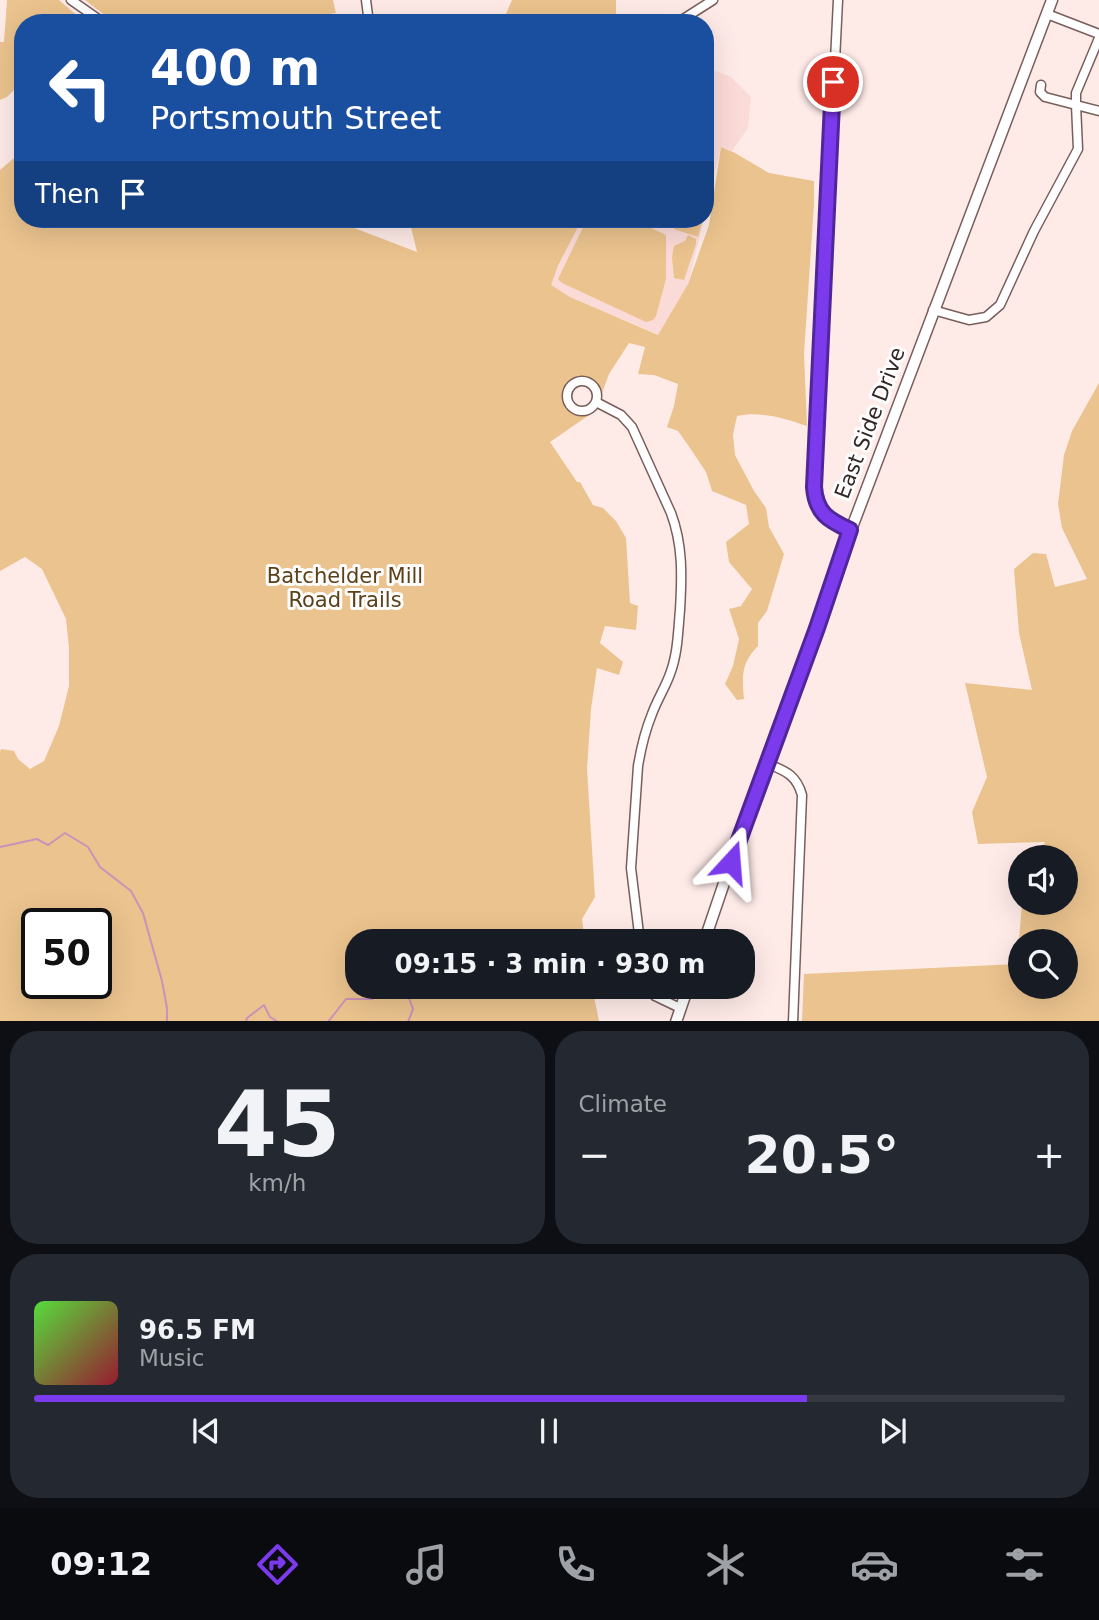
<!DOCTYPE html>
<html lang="en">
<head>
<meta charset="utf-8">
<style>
  :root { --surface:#171b24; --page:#242831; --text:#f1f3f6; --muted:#9ea1a6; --line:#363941; --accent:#7c3aed }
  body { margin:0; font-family:"DejaVu Sans",sans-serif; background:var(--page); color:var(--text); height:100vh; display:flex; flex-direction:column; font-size:26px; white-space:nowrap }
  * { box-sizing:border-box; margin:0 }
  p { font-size:23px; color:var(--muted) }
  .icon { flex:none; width:38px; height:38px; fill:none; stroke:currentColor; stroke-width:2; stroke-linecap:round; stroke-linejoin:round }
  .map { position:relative; height:1021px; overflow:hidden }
  .sheet { display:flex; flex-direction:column; gap:10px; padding:10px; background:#0d0f14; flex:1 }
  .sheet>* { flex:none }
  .hud { position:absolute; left:14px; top:14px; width:700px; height:214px; border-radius:28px; box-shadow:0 7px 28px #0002; background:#1a4fa0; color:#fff; overflow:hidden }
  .controls { position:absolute; left:1008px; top:845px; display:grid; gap:14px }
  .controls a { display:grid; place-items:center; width:70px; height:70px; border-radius:50%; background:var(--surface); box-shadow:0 7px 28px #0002; font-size:35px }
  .speed { position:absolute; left:21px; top:908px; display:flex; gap:14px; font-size:35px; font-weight:700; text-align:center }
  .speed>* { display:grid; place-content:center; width:91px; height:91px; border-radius:50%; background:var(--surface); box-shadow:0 7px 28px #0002; line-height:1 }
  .speed .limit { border:4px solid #111; border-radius:10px; background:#fff; color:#111 }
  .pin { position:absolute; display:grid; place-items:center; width:60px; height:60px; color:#fff; margin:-30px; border:4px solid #fff; border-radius:50%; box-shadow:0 2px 7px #0007 }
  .me { position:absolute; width:77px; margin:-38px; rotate:19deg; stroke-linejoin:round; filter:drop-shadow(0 0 5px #0008) }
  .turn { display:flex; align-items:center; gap:24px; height:147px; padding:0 21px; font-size:32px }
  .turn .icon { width:91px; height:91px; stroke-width:2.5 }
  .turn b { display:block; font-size:49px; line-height:60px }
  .then { display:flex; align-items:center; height:66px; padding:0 21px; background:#0003; gap:14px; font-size:26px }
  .big { font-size:52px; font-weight:700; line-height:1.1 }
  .sheet .tile { flex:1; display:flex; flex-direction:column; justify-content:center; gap:10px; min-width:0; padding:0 24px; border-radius:28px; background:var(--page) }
  .sheet .dial { align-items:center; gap:0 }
  .dial b { font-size:91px; line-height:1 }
  .song { display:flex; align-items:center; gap:21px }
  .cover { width:84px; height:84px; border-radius:10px; background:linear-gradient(135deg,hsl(110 70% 55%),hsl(350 70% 35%)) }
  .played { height:7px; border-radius:4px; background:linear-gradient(90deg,var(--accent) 75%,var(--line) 75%) }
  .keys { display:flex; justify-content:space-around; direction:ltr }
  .heat { display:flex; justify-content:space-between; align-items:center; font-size:38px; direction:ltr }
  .sheet .tiles { flex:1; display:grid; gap:10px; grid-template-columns:1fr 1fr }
  .tile:last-child { grid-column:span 2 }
  .trip { position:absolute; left:345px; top:929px; width:410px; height:70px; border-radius:28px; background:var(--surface); box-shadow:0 7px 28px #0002; font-weight:700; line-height:70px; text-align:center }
  .dock { display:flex; height:112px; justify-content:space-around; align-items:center; background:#090b0e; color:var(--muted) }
  .dock .icon { width:49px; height:49px }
  .dock .active { color:var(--accent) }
  .dock b { font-size:32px; color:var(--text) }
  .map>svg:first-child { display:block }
</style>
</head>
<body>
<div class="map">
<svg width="1099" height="1022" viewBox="0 0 1099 1022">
  <rect width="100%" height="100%" fill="#feebe8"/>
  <!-- built -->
  <path fill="#fbdbd7" d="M705 67 731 77 751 97 748 128 732 151 721 147 705 213Z
    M550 219H704L688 284 659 335 570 297 550 285 578 225Z"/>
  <!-- green -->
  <path fill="#ebc38e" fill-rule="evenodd" d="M7 0H59L81 19 78 23H23V81L7 97 0 100V42H4Z
    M85 0H333L336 13 312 17 297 23H115Z
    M512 0H616V17L620 23H502Z
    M23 137V219H333L336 221 417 252 409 219H550L579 225 558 266 551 285 570 297 658 335 688 284 709 225 721 147 735 153 769 173 814 181V204L804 354 807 426C784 418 761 411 737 416L733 435 735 455 754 491 766 508 769 527 784 554 767 611 758 623V646C741 663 742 676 744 699L737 700 725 684 733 666 739 639 729 609 741 606 752 589 729 562 726 542 749 524 746 505 712 491 706 472 690 448 678 431 667 427 674 406 678 384 654 375 638 374 645 347 629 343 609 374 602 393C600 385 596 379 587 378 558 373 557 423 592 413L550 442 577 482H580L593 505 603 508 616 521 626 538 630 603 638 606 636 630 605 626 600 643 623 662 619 675 597 668 591 709 587 769 595 897 582 919 585 941 357 942V987H592L599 1021H0V752L1 749 14 751 18 759 30 769 44 761 59 726 69 686V648L66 619 42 569 25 557 0 571V170L14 158ZM37 924H96V984H37Z
    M587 219H632L666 235V279L656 316 653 320 646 322 562 283 558 279Z
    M677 219H693L702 222 698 237 674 229Z
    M688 235 696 239V244L684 280 674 278 672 257 674 246 685 241Z
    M1099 383V1021H802L804 974 1017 964 1022 903H1066V858L1038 857 1045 842 978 844 972 812 987 777 965 683 1032 690 1019 633 1014 569 1033 553 1046 554 1055 587 1087 579 1062 528 1058 504 1064 455 1072 431ZM1020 942H1066V987H1020Z"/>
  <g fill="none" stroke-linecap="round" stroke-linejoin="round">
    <!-- stream -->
    <path stroke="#ca92b8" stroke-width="2" d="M0 847 37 839 48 845 65 833 88 847 100 867 131 891 143 913 162 981 167 1008V1022
      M400 987 406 990 413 1009 408 1022
      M246 1022 247 1018 264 1005 270 1017 278 1022
      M328 1022 346 999H372L385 987"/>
    <defs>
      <path id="minor" d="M71 0 104 23
        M366 0 369 23
        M838 0 814 487C816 513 828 520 851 530
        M1047 14 1099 34
        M677 23 713 0
        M1099 38 1076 93V105L1099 111
        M933 310 969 320 986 317 1000 305 1034 231 1078 149 1076 105 1045 97 1040 92 1041 85
        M567 396a15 15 0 1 1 30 0a15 15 0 1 1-30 0Z
        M596 402 621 415 632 427 671 513C683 545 682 576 680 610 678 631 678 653 670 674 665 688 657 700 652 714 645 731 641 748 638 766L631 868 640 942
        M766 763C785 771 796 774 802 795L793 1022
        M648 987 655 996 680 1008"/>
      <path id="major" d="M704 942 740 836 817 628 851 530 1052 0
        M676 1022 688 987"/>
    </defs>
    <!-- minor casing -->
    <use href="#minor" stroke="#795e5b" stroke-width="11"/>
    <!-- major casing -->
    <use href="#major" stroke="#795e5b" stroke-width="13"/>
    <!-- minor -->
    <use href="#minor" stroke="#fff" stroke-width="8"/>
    <!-- major -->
    <use href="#major" stroke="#fff" stroke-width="10"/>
  </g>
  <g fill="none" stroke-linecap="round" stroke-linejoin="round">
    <defs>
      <path id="route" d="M731 862 817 628 850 530C828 520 816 513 814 487L833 82"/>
    </defs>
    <!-- route casing -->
    <use href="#route" stroke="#51269a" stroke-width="18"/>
    <!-- route -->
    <use href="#route" stroke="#7c3aed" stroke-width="12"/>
  </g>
  <g text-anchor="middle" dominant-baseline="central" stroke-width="6" stroke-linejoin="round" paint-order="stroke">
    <!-- street labels -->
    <g font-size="21" fill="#322725" stroke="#fdfdfd">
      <text transform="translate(870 423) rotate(-69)">East Side Drive</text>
    </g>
    <!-- park labels -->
    <g font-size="21" fill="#5c4017" stroke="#fdfdfd">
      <text x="345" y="576">Batchelder Mill<tspan x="345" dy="24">Road Trails</tspan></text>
    </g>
  </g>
</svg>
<div class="controls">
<a><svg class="icon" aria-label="sound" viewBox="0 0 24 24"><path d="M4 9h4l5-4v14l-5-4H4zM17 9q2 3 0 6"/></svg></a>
<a><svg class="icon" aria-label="search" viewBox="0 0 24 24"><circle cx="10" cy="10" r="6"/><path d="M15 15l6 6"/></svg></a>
</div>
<div class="speed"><div class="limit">50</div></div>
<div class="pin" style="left:833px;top:82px;background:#d93025"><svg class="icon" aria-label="arrive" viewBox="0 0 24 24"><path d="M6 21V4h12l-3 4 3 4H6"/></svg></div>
<svg class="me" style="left:731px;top:862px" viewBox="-20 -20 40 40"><path d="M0-17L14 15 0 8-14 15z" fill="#7c3aed" stroke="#fff" stroke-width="4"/></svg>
<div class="trip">09:15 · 3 min · 930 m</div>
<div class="hud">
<div class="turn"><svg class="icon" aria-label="left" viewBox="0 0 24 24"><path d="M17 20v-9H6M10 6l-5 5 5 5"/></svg><div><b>400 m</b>Portsmouth Street</div></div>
<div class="then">Then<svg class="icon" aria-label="arrive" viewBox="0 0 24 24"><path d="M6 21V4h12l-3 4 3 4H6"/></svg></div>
</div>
</div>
<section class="sheet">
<div class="tiles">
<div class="tile dial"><b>45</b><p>km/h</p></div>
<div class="tile"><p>Climate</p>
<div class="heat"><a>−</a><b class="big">20.5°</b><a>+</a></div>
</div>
<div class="tile">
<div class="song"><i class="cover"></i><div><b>96.5 FM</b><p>Music</p></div></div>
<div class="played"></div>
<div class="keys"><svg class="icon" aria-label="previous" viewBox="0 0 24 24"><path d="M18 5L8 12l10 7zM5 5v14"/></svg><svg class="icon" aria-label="pause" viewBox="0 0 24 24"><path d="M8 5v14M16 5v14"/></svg><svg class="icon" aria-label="next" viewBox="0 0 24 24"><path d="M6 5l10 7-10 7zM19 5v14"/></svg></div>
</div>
</div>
</section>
<nav class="dock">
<b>09:12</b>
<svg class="icon active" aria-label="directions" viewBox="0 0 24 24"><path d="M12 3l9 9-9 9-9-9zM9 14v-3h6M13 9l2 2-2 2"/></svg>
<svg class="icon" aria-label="music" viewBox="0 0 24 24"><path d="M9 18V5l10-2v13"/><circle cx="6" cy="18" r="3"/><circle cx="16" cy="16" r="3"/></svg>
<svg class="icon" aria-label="phone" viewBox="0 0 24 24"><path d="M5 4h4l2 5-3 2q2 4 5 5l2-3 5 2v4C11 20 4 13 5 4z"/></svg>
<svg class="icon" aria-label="climate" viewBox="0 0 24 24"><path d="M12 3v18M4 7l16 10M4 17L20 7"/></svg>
<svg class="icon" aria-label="car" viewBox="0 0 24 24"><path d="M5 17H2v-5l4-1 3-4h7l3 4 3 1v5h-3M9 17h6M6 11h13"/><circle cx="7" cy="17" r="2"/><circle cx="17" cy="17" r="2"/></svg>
<svg class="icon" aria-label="filters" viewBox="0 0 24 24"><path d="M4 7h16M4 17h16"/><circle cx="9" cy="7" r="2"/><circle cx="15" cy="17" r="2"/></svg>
</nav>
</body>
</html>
